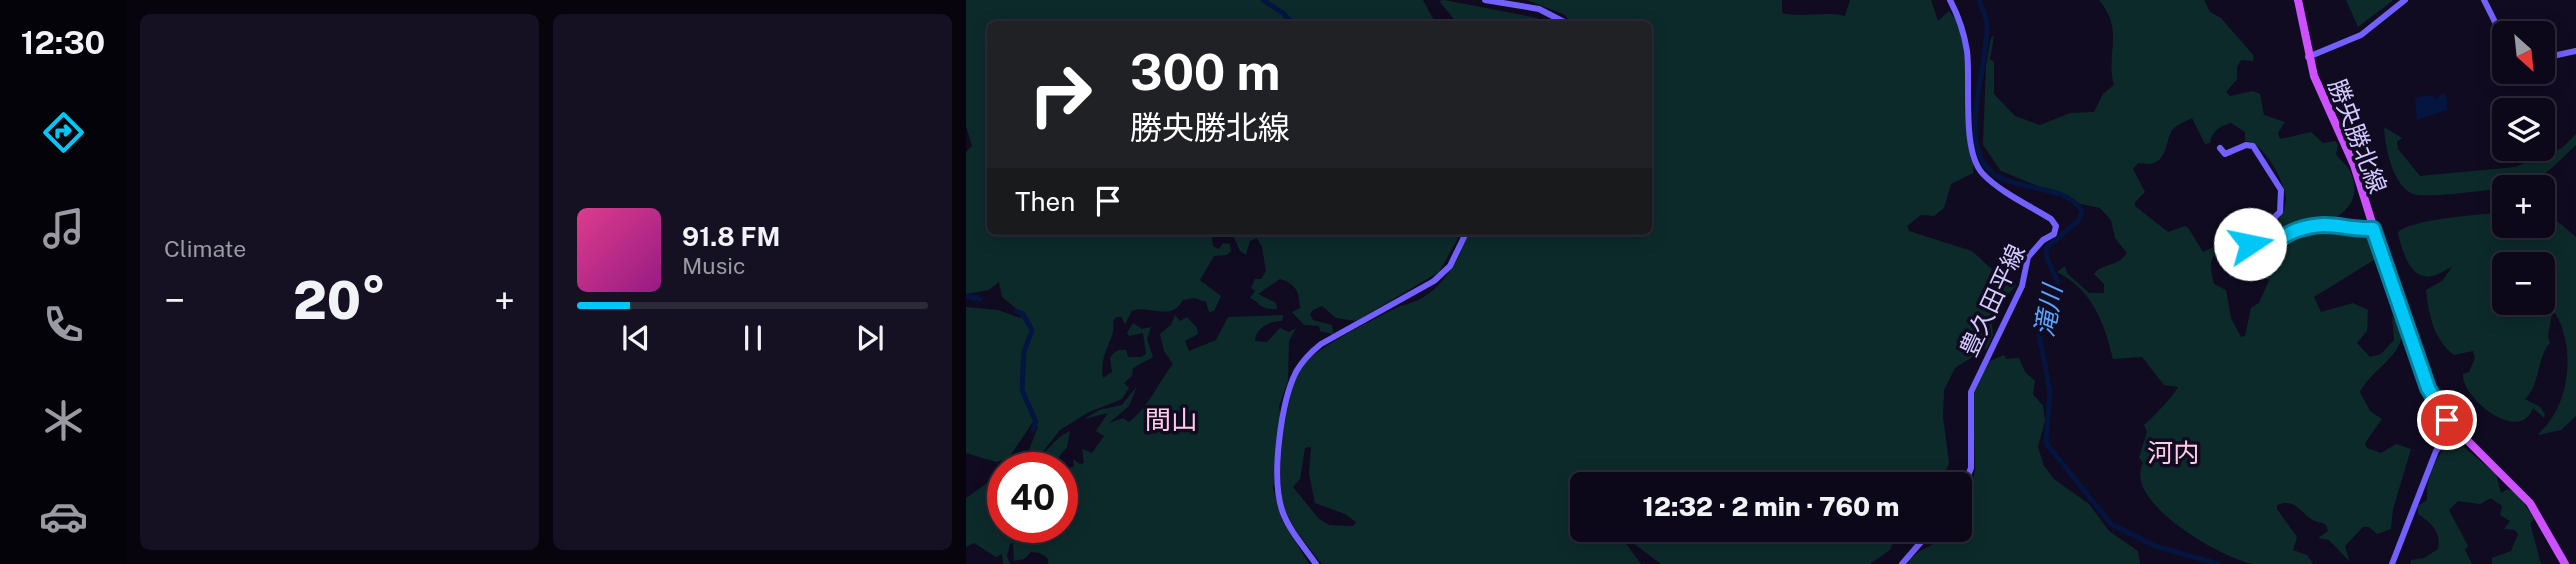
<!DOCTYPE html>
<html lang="en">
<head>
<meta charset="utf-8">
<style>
  :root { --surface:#0c0819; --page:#151122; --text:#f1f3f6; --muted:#9a9aa2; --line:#2c2938; --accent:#00c7f5 }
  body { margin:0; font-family:"Public Sans","Noto Sans JP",sans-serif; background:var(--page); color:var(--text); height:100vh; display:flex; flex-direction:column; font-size:26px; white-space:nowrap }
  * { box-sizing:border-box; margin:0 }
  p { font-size:23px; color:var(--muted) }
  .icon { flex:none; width:38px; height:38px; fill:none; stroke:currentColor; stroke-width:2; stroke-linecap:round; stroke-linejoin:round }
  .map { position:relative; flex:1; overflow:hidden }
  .sheet { display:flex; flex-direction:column; gap:14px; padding:14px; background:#07040e; width:840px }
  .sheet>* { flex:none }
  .banner { position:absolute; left:21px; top:21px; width:665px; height:214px; border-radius:10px; box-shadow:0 4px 18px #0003,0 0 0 2px var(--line); background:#202124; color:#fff; overflow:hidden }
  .needle { width:46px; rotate:153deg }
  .controls { position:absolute; left:1526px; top:21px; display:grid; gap:14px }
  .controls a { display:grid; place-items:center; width:63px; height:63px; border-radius:10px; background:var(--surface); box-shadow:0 4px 18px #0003,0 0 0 2px var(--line); font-size:35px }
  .speed { position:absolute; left:21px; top:452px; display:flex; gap:14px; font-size:35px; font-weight:700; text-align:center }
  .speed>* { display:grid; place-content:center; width:91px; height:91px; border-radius:50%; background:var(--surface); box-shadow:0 4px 18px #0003,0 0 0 2px var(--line); line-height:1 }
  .speed .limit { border:10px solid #d22; background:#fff; color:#111 }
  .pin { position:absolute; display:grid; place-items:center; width:60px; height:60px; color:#fff; margin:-30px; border:4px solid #fff; border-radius:50%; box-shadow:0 2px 7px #0007 }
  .me { position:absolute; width:77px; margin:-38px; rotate:79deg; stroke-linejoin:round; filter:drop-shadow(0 0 5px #0008) }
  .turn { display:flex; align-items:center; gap:24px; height:147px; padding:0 28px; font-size:32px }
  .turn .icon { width:91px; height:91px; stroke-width:2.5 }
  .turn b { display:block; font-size:49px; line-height:60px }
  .then { display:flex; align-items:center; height:66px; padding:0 28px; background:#0003; gap:14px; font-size:26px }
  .big { font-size:52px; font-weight:800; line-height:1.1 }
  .sheet .card { flex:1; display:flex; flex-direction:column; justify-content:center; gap:10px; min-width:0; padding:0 24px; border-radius:10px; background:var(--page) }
  .song { display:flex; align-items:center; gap:21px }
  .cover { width:84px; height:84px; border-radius:10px; background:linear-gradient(135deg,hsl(330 70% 55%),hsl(310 70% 35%)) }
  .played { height:7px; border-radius:4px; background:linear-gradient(90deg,var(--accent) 15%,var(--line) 15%) }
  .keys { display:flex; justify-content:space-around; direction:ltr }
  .heat { display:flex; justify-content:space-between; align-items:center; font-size:38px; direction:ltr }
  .sheet .tiles { flex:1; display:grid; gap:14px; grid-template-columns:repeat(2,1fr) }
  .trip { position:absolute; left:604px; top:472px; width:402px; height:70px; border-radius:10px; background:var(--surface); box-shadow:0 4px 18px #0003,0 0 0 2px var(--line); font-weight:800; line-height:70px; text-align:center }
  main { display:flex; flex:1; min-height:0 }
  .tabs { display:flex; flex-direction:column; width:126px; justify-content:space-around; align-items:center; background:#05030a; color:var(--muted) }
  .tabs .icon { width:49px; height:49px }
  .tabs .on { color:var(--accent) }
  .tabs b { font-size:32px; color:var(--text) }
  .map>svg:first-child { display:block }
</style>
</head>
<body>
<main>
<nav class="tabs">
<b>12:30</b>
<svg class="icon on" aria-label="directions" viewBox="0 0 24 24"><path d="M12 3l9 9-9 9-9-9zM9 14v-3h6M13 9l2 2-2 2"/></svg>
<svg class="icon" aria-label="music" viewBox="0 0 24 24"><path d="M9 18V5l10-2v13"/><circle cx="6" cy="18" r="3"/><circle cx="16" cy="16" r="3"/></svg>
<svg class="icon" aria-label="phone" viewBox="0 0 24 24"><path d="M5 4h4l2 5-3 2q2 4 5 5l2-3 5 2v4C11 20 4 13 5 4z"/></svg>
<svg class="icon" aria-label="climate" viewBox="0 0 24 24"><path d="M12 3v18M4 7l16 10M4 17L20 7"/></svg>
<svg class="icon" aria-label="car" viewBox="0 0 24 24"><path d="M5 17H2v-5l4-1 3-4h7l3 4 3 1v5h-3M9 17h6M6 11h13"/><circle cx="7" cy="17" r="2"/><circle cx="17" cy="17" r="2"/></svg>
</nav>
<section class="sheet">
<div class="tiles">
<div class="card"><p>Climate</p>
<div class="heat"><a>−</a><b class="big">20°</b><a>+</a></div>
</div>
<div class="card">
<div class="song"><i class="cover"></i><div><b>91.8 FM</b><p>Music</p></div></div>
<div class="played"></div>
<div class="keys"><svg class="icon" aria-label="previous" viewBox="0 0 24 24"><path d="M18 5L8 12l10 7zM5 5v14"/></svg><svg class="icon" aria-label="pause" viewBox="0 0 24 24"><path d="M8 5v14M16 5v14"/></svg><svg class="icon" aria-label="next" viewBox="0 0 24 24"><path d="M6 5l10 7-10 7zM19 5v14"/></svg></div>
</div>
</div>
</section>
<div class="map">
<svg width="1610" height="564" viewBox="0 0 1610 564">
  <rect width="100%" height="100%" fill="#100b21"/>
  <!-- green -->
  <path fill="#0d2a2b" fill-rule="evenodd" d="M0 0H457L470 24H24V231H256L246 238 247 246 253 249 257 243 264 244 265 251 261 255 248 256 234 280 255 296 248 311 243 312 240 302 228 298 217 300C204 323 184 304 166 311L159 324 155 317H150L147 322C151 338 132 353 137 378L146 372 144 358C148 351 153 349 160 350L162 357H175L180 354 177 333 163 336 161 333 167 323 176 329 185 327 181 339 187 357 167 368 166 376 158 383 163 388 156 399 123 412 94 430 65 467H61L62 452 72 427 67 422 42 459 30 462 0 453V307L32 310 54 318 57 314 36 297 33 282 23 290 0 294V152L6 146 0 126Z
    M478 0 571 18 579 24H492L473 1Z
    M561 0H816V13C838 18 858 11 879 16L884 0H965L972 21 983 11C1007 38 997 80 999 113 1000 132 1009 153 1007 173L985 184 978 208 968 216 955 215 941 226 943 231 1006 251 1043 285H1050L1025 315 1027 335 1021 348 989 368 978 390 977 416 983 463 975 485H616V530H932L924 550 904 564H695L659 537 658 541 675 564H356C342 546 325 528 318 506 309 478 319 386 338 364 358 343 407 320 434 306 472 299 491 265 503 231H682V24H608L597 14ZM345 447 343 474 349 503 379 514 390 522 387 526 363 525 353 519 327 487 334 479 339 448Z
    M1133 0H1238L1244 12 1255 18 1288 56 1287 61 1275 60 1271 67V79L1260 92 1264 96 1287 91 1294 94 1298 115 1319 122 1312 133 1314 139 1345 132 1357 143 1369 141 1372 144 1370 154C1374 161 1381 164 1384 171 1395 194 1385 210 1364 221L1365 226 1400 234 1410 254 1408 260 1348 297 1355 312 1387 303 1402 310 1401 331 1391 343 1404 357 1415 354 1428 340 1426 316C1456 347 1405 367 1394 392L1404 411 1416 419 1399 443 1401 448 1415 453 1430 444 1445 449 1427 509 1425 529 1411 534 1403 527H1397L1379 546 1384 562 1363 540 1352 538 1362 531 1360 525C1354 521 1350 523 1345 519 1332 510 1329 498 1311 505V509L1331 537 1327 550 1341 555 1347 564C1328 564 1306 564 1287 564 1257 559 1156 502 1177 463L1173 457 1181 432 1178 425C1188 416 1206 398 1212 387L1198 385 1176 357 1147 359C1138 323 1127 290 1091 272L1099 266 1101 273 1123 293H1138V284L1128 274C1136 263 1152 267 1161 253L1149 238 1145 220 1134 208 1115 204 1035 171 1017 145 1020 65 1025 38 1028 36 1024 59 1028 62V94L1049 116 1074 125 1104 113 1128 112 1137 94 1148 85C1139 54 1159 31 1133 0ZM1226 118 1239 144 1244 143C1245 132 1254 126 1265 123L1279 132V141C1297 140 1321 185 1320 201 1319 207 1317 212 1314 217L1304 212C1282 223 1255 250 1264 277L1290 281 1295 276 1303 280 1293 303 1285 308 1279 336 1275 337 1265 318 1260 290 1248 284C1241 256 1246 257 1264 239L1237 252 1223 229 1219 226 1202 232 1169 206V202L1179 192 1167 169 1172 163C1199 168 1198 151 1204 134 1206 126 1219 122 1226 118Z
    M1380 0H1426V1L1392 27Z
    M1418 127 1436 138 1431 142 1432 149 1454 176 1549 167 1596 148 1610 134V145C1596 158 1581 175 1564 182 1551 188 1459 199 1447 194 1426 185 1419 146 1418 127Z
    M1577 209 1610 237V416L1595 430 1572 435C1575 430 1580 427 1583 422 1605 393 1608 344 1589 313L1586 314 1582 336 1584 343C1570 358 1575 384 1559 399L1574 407 1579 414 1578 418 1567 408C1554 445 1495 398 1497 374L1503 372 1509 358 1507 351 1488 355C1467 339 1463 315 1460 290L1476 281 1486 267C1480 269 1473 275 1466 276 1444 281 1436 250 1432 233 1438 220 1521 213 1538 213V226H1577ZM1538 264H1577V303H1538Z
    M265 231H496L473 272 390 321 370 318 356 306 347 310 344 314 347 320 366 325 367 334 354 331 353 326 338 325 326 312 334 308C333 292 331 284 314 279L292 294 310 303 311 309C291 309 297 304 284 298L289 291 285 288 289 279H295L300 271 296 247 291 238 284 241 280 255 274 251Z
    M209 315 214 321 221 317 231 328 232 334 219 341 223 351 250 340 262 317 317 315 316 321C304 320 289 329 289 341L301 342 314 328 323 332 330 328 323 341 322 381 313 406 315 422 307 488 316 520 343 564H82C85 556 72 552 65 552L58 559 48 561 47 543 44 544 41 556 44 564H37L36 554 30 557 8 543 0 547V498L31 476 37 475V527H52V531L67 527H96V467H68C74 456 93 435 104 431L101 447 92 458 99 470 108 466 107 459 114 464 118 463 116 449 126 453 138 436 130 431 142 413 118 419 133 410 156 405 171 386 163 406 143 423 157 418 163 422C183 407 192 383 207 364L198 351 194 334 205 325Z
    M1038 355 1040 359 1053 358 1059 372 1069 381 1067 394 1077 406 1079 421 1072 447 1078 466 1088 479 1123 504 1143 531 1172 551 1174 564H941C952 546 972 547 985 530H994V513L1003 498 1009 469 1007 395 1022 362Z
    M1487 438 1530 474 1535 493 1542 489C1554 493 1561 508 1568 519L1564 523 1575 564H1526V558L1545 551 1552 534 1549 530 1538 529 1544 521 1534 515 1536 506 1525 498 1514 504 1492 501 1483 510 1502 546 1499 550 1506 564H1444L1445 560 1458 558 1472 549C1476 532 1465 523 1452 514V506L1461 500C1459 479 1472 452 1487 438Z"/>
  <!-- water -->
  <path fill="#041540" d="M1478 93 1481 99V110L1451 120 1449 98 1462 95 1473 99 1472 95Z"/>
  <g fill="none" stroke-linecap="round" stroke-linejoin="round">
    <!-- river -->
    <path stroke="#041540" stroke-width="5" d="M297 0 317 13 327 24
      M1013 0C1017 10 1022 20 1021 31 1020 67 996 134 1019 165 1041 195 1097 180 1116 211L1113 220 1080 248 1081 259 1092 282 1073 335 1084 392 1080 443 1145 524 1189 546 1252 564
      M0 296 14 299
      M50 311 57 314 66 330 58 352 56 390 70 422 67 430"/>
    <!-- secondary -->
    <path stroke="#7361ff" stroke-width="6" d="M519 0 573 9 602 24
      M984 0C993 17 998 32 1001 51 1005 82 995 151 1017 174 1034 192 1064 206 1085 219L1090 226 1088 234 1077 240 1062 257 1056 286 1005 392V468L994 495
      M1518 0 1538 40
      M1342 57 1395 35 1439 0
      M1577 58 1610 51
      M1254 148 1259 154 1280 145 1287 146 1315 190 1314 212 1285 240 1287 249C1294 250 1336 227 1352 224 1370 220 1388 230 1407 229
      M350 564C338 547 322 529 316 510 305 477 315 402 330 372 336 361 345 352 355 344L468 281 484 266 501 231
      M936 564 955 542 976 530
      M1426 564 1470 451 1488 428"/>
    <!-- primary -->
    <path stroke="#cd51ff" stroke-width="8" d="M1332 0 1348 76 1388 165 1432 306 1462 388 1481 420 1564 503 1599 564"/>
  </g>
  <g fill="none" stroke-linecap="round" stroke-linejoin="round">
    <defs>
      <path id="route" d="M1284 244 1287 249C1299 252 1318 234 1331 230 1365 219 1376 230 1407 229L1462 388 1481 420"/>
    </defs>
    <!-- route casing -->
    <use href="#route" stroke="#00819f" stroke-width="18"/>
    <!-- route -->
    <use href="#route" stroke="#00c7f5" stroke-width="12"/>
  </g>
  <g text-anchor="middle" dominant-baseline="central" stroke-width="7" stroke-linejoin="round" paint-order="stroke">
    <!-- street labels -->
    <g font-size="24" fill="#d5caff" stroke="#100b21">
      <text transform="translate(1392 136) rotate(69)">勝央勝北線</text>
      <text transform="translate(1026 300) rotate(-65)">豊久田平線</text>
    </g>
    <!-- water labels -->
    <g font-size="26" font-style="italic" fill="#58a3ff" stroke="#100b21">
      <text transform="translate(1082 311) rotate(-80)">滝川</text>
    </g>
    <!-- neighbourhood labels -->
    <g font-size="26" fill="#ffcce8" stroke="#100b21">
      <text x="205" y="419">間山</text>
      <text x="1207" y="452">河内</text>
    </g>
  </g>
</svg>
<div class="controls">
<a><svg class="needle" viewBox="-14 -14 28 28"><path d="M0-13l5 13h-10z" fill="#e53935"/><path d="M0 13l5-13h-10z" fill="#9a9aa2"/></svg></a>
<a><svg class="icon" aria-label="layers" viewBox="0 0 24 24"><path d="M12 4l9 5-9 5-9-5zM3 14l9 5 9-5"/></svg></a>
<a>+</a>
<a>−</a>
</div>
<div class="speed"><div class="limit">40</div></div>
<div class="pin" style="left:1481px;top:420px;background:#d93025"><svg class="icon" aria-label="arrive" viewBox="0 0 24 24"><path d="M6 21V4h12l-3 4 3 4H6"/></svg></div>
<svg class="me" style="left:1284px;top:244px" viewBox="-20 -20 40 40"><circle r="19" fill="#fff"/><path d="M0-13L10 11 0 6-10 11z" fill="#00c7f5"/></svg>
<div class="trip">12:32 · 2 min · 760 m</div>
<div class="banner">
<div class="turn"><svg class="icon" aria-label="right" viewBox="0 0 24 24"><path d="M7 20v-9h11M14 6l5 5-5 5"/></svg><div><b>300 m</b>勝央勝北線</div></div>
<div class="then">Then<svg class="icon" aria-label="arrive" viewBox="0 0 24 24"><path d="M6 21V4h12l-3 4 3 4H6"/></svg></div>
</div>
</div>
</main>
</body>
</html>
